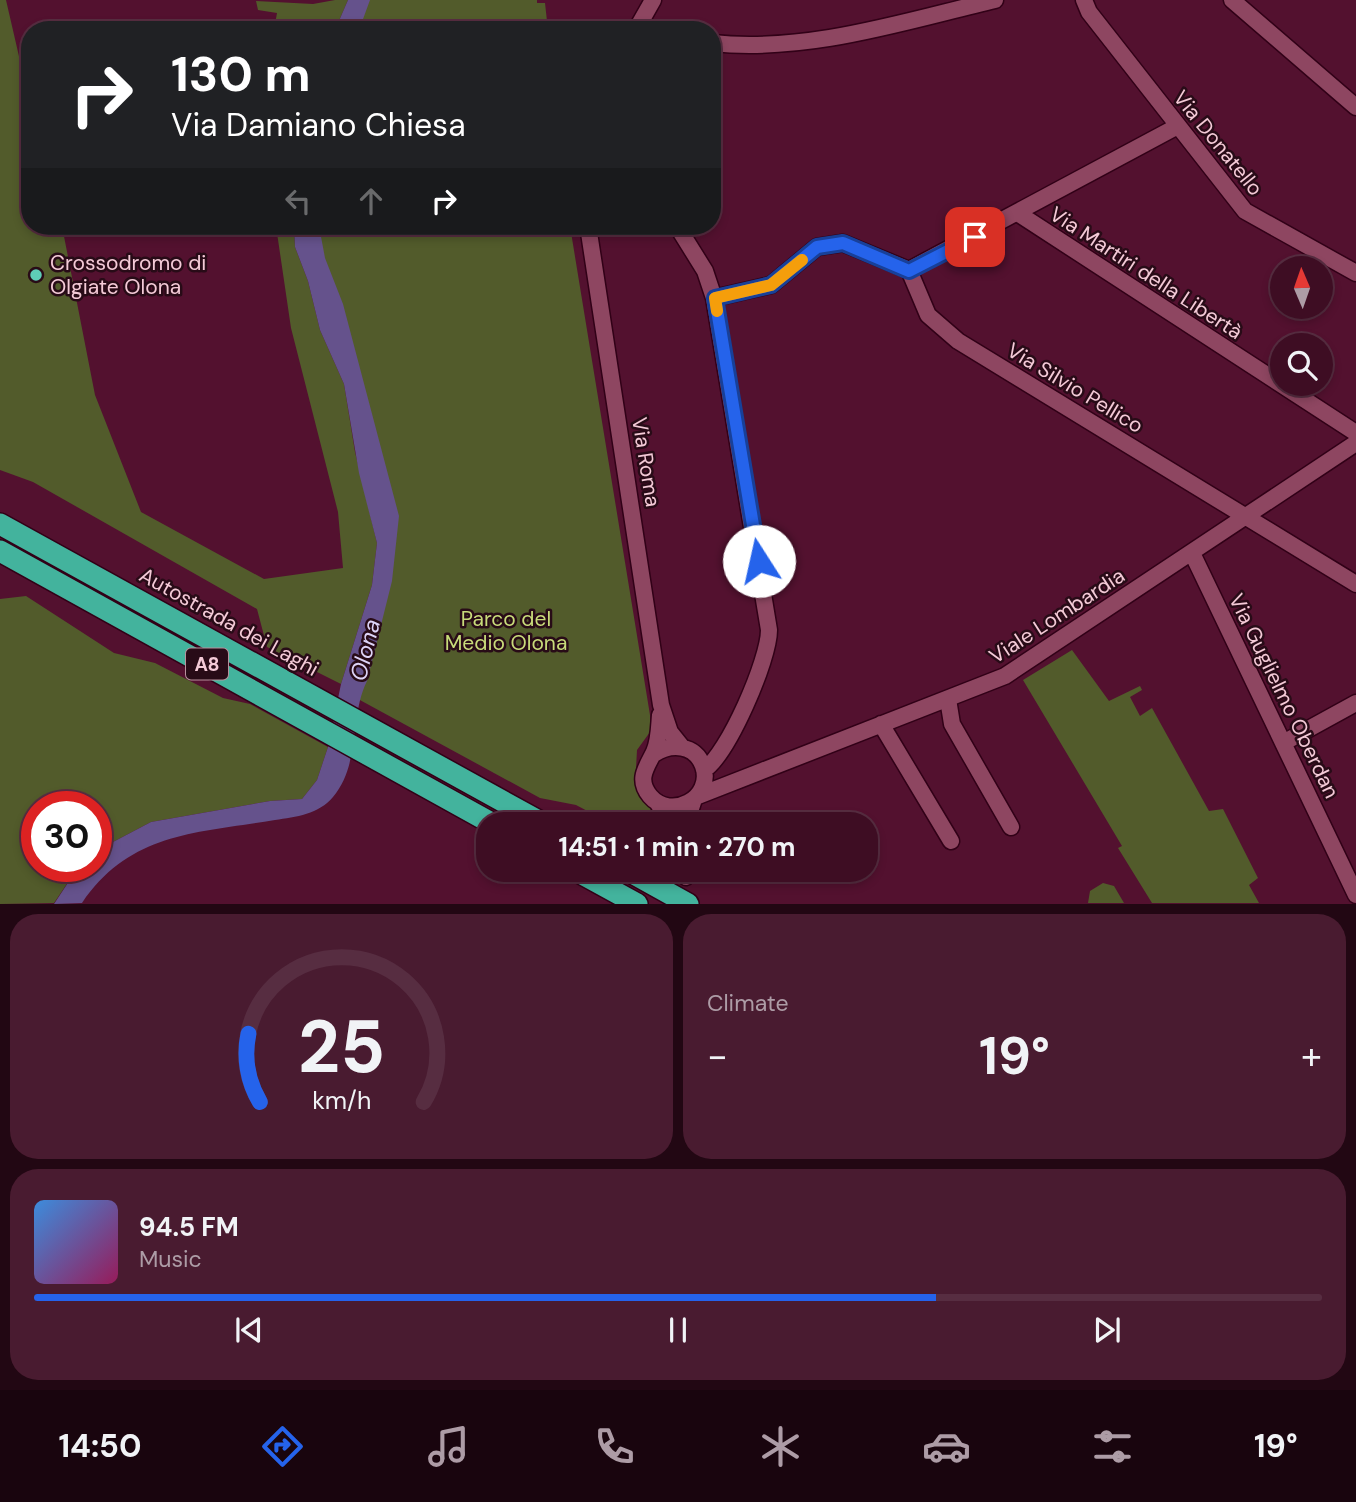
<!DOCTYPE html>
<html lang="en">
<head>
<meta charset="utf-8">
<style>
  :root { --surface:#3e0d23; --page:#491b30; --text:#f1f3f6; --muted:#ad9ca6; --line:#572d41; --accent:#2563eb }
  body { margin:0; font-family:"DM Sans",sans-serif; background:var(--page); color:var(--text); height:100vh; display:flex; flex-direction:column; font-size:26px; white-space:nowrap }
  * { box-sizing:border-box; margin:0 }
  p { font-size:23px; color:var(--muted) }
  .icon { flex:none; width:38px; height:38px; fill:none; stroke:currentColor; stroke-width:2; stroke-linecap:round; stroke-linejoin:round }
  .map { position:relative; height:904px; overflow:hidden }
  .side { display:flex; flex-direction:column; gap:10px; padding:10px; background:#220713; flex:1 }
  .side>* { flex:none }
  .banner { position:absolute; left:21px; top:21px; width:700px; height:214px; border-radius:28px; box-shadow:0 4px 10px #0003,0 0 0 2px var(--line); background:#202124; color:#fff; overflow:hidden }
  .needle { width:46px; rotate:358deg }
  .fabs { position:absolute; left:1270px; top:256px; display:grid; gap:14px }
  .fabs a { display:grid; place-items:center; width:63px; height:63px; border-radius:50%; background:var(--surface); box-shadow:0 4px 10px #0003,0 0 0 2px var(--line); font-size:35px }
  .speed { position:absolute; left:21px; top:791px; display:flex; gap:14px; font-size:35px; font-weight:700; text-align:center }
  .speed>* { display:grid; place-content:center; width:91px; height:91px; border-radius:50%; background:var(--surface); box-shadow:0 4px 10px #0003,0 0 0 2px var(--line); line-height:1 }
  .speed .limit { border:10px solid #d22; background:#fff; color:#111 }
  .pin { position:absolute; display:grid; place-items:center; width:60px; height:60px; color:#fff; margin:-30px; border-radius:14px; box-shadow:0 4px 10px #0006 }
  .me { position:absolute; width:77px; margin:-38px; rotate:350deg; stroke-linejoin:round; filter:drop-shadow(0 0 5px #0008) }
  .turn { display:flex; align-items:center; gap:24px; height:147px; padding:0 35px; font-size:32px }
  .turn .icon { width:91px; height:91px; stroke-width:2.5 }
  .turn b { display:block; font-size:49px; line-height:60px }
  .lanes { display:flex; align-items:center; height:66px; padding:0 35px; background:#0003; justify-content:center; gap:35px; direction:ltr }
  .lanes .off { opacity:.35 }
  .big { font-size:52px; font-weight:700; line-height:1.1 }
  .side .tile { flex:1; display:flex; flex-direction:column; justify-content:center; gap:10px; min-width:0; padding:0 24px; border-radius:28px; background:var(--page) }
  .side .dial { align-items:center; gap:0 }
  .dial svg { height:182px; overflow:visible; fill:none; stroke:var(--line); stroke-width:7; stroke-linecap:round; text-anchor:middle }
  .dial text { fill:var(--text); stroke:none }
  .song { display:flex; align-items:center; gap:21px }
  .cover { width:84px; height:84px; border-radius:10px; background:linear-gradient(135deg,hsl(210 70% 55%),hsl(330 70% 35%)) }
  .played { height:7px; border-radius:4px; background:linear-gradient(90deg,var(--accent) 70%,var(--line) 70%) }
  .keys { display:flex; justify-content:space-around; direction:ltr }
  .heat { display:flex; justify-content:space-between; align-items:center; font-size:38px; direction:ltr }
  .side .tiles { flex:1; display:grid; gap:10px; grid-template-columns:1fr 1fr }
  .tile:last-child { grid-column:span 2 }
  .trip { position:absolute; left:476px; top:812px; width:402px; height:70px; border-radius:28px; background:var(--surface); box-shadow:0 4px 10px #0003,0 0 0 2px var(--line); font-weight:700; line-height:70px; text-align:center }
  .dock { display:flex; height:112px; justify-content:space-around; align-items:center; background:#19050e; color:var(--muted) }
  .dock .icon { width:49px; height:49px }
  .dock .active { color:var(--accent) }
  .dock b { font-size:32px; color:var(--text) }
  .map>svg:first-child { display:block }
</style>
</head>
<body>
<div class="map">
<svg width="1356" height="904" viewBox="0 0 1356 904">
  <rect width="100%" height="100%" fill="#53112f"/>
  <!-- green -->
  <path fill="#525b2b" d="M0 0H6L30 104V226H62L95 395 141 512 264 579 343 568 338 512 291 328 276 226H294L295 247 308 281 320 330 344 384 355 452 377 543 372 585 341 684 267 647 257 609 33 482 0 470Z
    M335 0H348L335 30H274L277 13 258 10 256 1 313 4Z
    M352 0H537V3H545L548 30H345Z
    M306 226H570L650 715V732L637 750 635 787 661 824H612L576 805 540 798 358 699 388 556Z
    M26 596 114 653 155 663 223 698 250 704 328 747 317 780 302 799 270 801 151 822 96 851V807H37V866H79L54 903 0 904V599Z
    M1072 650 1109 701 1140 686 1142 690 1130 697 1140 716 1152 708 1209 811 1223 809 1258 878 1249 885 1259 903H1152L1118 848 1122 846 1023 680Z
    M1103 883 1114 886 1124 903H1088L1090 891Z"/>
  <!-- water -->
  <path fill="#65528c" d="M348 0H370L359 30H335Z
    M294 226H319L325 258 343 304 399 516 392 581 367 681C349 717 361 764 333 797 319 814 296 817 275 820 197 833 130 832 82 903L54 904 79 866H96V851L151 822 270 801 302 799 317 780 328 747 341 684 372 585 377 543 359 473 344 384 320 330 308 281 295 247Z"/>
  <g fill="none" stroke-linecap="round" stroke-linejoin="round">
    <defs>
      <path id="minor" d="M1084 0 1089 12 1245 211 1356 273
        M1232 0 1356 107
        M636 30 653 0
        M712 43C808 53 902 22 995 0
        M1019 214 1356 433
        M588 226 661 705 670 732 682 747
        M677 226 705 271 714 298 769 630C769 660 728 754 704 770
        M909 270 928 315 958 341 1356 584
        M714 298 771 285 817 247 843 243 909 270 1176 127
        M1192 553 1356 895
        M948 699 952 724 1011 827
        M881 724 951 841
        M1283 743 1356 703
        M654 754C671 743 695 744 703 766 714 798 671 821 650 796 636 779 647 767 654 752 659 741 659 727 660 715
        M698 796 1005 676 1356 443
        M657 802 671 824
        M686 824 694 799
        M685 870 686 877"/>
      <path id="highway" d="M0 524 544 824
        M0 551 493 824
        M575 870 637 904
        M627 870 688 904"/>
    </defs>
    <!-- minor casing -->
    <use href="#minor" stroke="#310117" stroke-width="19"/>
    <!-- highway casing -->
    <use href="#highway" stroke="#310117" stroke-width="24"/>
    <!-- minor -->
    <use href="#minor" stroke="#8e4661" stroke-width="16"/>
    <!-- highway -->
    <use href="#highway" stroke="#43b39d" stroke-width="21"/>
  </g>
  <g fill="none" stroke-linecap="round" stroke-linejoin="round">
    <defs>
      <path id="route" d="M759 561 715 298 771 285 817 247 843 243 909 271 975 237"/>
    </defs>
    <!-- route casing -->
    <use href="#route" stroke="#184099" stroke-width="18"/>
    <!-- route -->
    <use href="#route" stroke="#2563eb" stroke-width="12"/>
    <!-- slow -->
    <path stroke="#f59e0b" stroke-width="12" d="M717 311 715 298 771 285 802 260"/>
  </g>
  <!-- markers -->
  <circle fill="#5eceb7" stroke="#280b17" stroke-width="2.5" cx="36" cy="275" r="7"/>
  <g text-anchor="middle" dominant-baseline="central" stroke-width="5" stroke-linejoin="round" paint-order="stroke">
    <!-- shield labels -->
    <rect fill="#280b17" stroke="#b7919d" stroke-width="2" x="186" y="648.5" width="42" height="31" rx="5"/>
    <g font-size="19" font-weight="bold" fill="#f4cad7">
      <text x="207" y="664">A8</text>
    </g>
    <!-- street labels -->
    <g font-size="21" fill="#f4cad7" stroke="#280b17">
      <text transform="translate(1218 143) rotate(51)">Via Donatello</text>
      <text transform="translate(1146 273) rotate(33)">Via Martiri della Libertà</text>
      <text transform="translate(1075 388) rotate(31)">Via Silvio Pellico</text>
      <text transform="translate(646 462) rotate(81)">Via Roma</text>
      <text transform="translate(1057 616) rotate(-33)">Viale Lombardia</text>
      <text transform="translate(229 622) rotate(29)">Autostrada dei Laghi</text>
      <text transform="translate(1284 696) rotate(64)">Via Guglielmo Oberdan</text>
    </g>
    <!-- poi labels -->
    <g font-size="21" fill="#f4cad7" stroke="#280b17" text-anchor="start">
      <text x="50" y="263">Crossodromo di<tspan x="50" dy="24">Olgiate Olona</tspan></text>
    </g>
    <!-- park labels -->
    <g font-size="21" fill="#c8db7a" stroke="#280b17">
      <text x="506" y="619">Parco del<tspan x="506" dy="24">Medio Olona</tspan></text>
    </g>
    <!-- water labels -->
    <g font-size="23" font-style="italic" fill="#ddd3f7" stroke="#280b17">
      <text transform="translate(365 650) rotate(-76)">Olona</text>
    </g>
  </g>
</svg>
<div class="fabs">
<a><svg class="needle" viewBox="-14 -14 28 28"><path d="M0-13l5 13h-10z" fill="#e53935"/><path d="M0 13l5-13h-10z" fill="#ad9ca6"/></svg></a>
<a><svg class="icon" aria-label="search" viewBox="0 0 24 24"><circle cx="10" cy="10" r="6"/><path d="M15 15l6 6"/></svg></a>
</div>
<div class="speed"><div class="limit">30</div></div>
<div class="pin" style="left:975px;top:237px;background:#d93025"><svg class="icon" aria-label="arrive" viewBox="0 0 24 24"><path d="M6 21V4h12l-3 4 3 4H6"/></svg></div>
<svg class="me" style="left:759px;top:561px" viewBox="-20 -20 40 40"><circle r="19" fill="#fff"/><path d="M0-13L10 11 0 6-10 11z" fill="#2563eb"/></svg>
<div class="trip">14:51 · 1 min · 270 m</div>
<div class="banner">
<div class="turn"><svg class="icon" aria-label="right" viewBox="0 0 24 24"><path d="M7 20v-9h11M14 6l5 5-5 5"/></svg><div><b>130 m</b>Via Damiano Chiesa</div></div>
<div class="lanes"><svg class="icon off" aria-label="left" viewBox="0 0 24 24"><path d="M17 20v-9H6M10 6l-5 5 5 5"/></svg><svg class="icon off" aria-label="ahead" viewBox="0 0 24 24"><path d="M12 20V5M6 11l6-6 6 6"/></svg><svg class="icon" aria-label="right" viewBox="0 0 24 24"><path d="M7 20v-9h11M14 6l5 5-5 5"/></svg></div>
</div>
</div>
<section class="side">
<div class="tiles">
<div class="tile dial"><svg viewBox="0 0 100 80">
<path d="M14 69A42 42 0 1 1 86 69"/>
<path d="M14 69A42 42 0 0 1 9 39" stroke="#2563eb"/>
<text x="50" y="56" font-size="32" font-weight="700">25</text>
<text x="50" y="72" font-size="11">km/h</text>
</svg></div>
<div class="tile"><p>Climate</p>
<div class="heat"><a>−</a><b class="big">19°</b><a>+</a></div>
</div>
<div class="tile">
<div class="song"><i class="cover"></i><div><b>94.5 FM</b><p>Music</p></div></div>
<div class="played"></div>
<div class="keys"><svg class="icon" aria-label="previous" viewBox="0 0 24 24"><path d="M18 5L8 12l10 7zM5 5v14"/></svg><svg class="icon" aria-label="pause" viewBox="0 0 24 24"><path d="M8 5v14M16 5v14"/></svg><svg class="icon" aria-label="next" viewBox="0 0 24 24"><path d="M6 5l10 7-10 7zM19 5v14"/></svg></div>
</div>
</div>
</section>
<nav class="dock">
<b>14:50</b>
<svg class="icon active" aria-label="directions" viewBox="0 0 24 24"><path d="M12 3l9 9-9 9-9-9zM9 14v-3h6M13 9l2 2-2 2"/></svg>
<svg class="icon" aria-label="music" viewBox="0 0 24 24"><path d="M9 18V5l10-2v13"/><circle cx="6" cy="18" r="3"/><circle cx="16" cy="16" r="3"/></svg>
<svg class="icon" aria-label="phone" viewBox="0 0 24 24"><path d="M5 4h4l2 5-3 2q2 4 5 5l2-3 5 2v4C11 20 4 13 5 4z"/></svg>
<svg class="icon" aria-label="climate" viewBox="0 0 24 24"><path d="M12 3v18M4 7l16 10M4 17L20 7"/></svg>
<svg class="icon" aria-label="car" viewBox="0 0 24 24"><path d="M5 17H2v-5l4-1 3-4h7l3 4 3 1v5h-3M9 17h6M6 11h13"/><circle cx="7" cy="17" r="2"/><circle cx="17" cy="17" r="2"/></svg>
<svg class="icon" aria-label="filters" viewBox="0 0 24 24"><path d="M4 7h16M4 17h16"/><circle cx="9" cy="7" r="2"/><circle cx="15" cy="17" r="2"/></svg>
<b>19°</b>
</nav>
</body>
</html>
